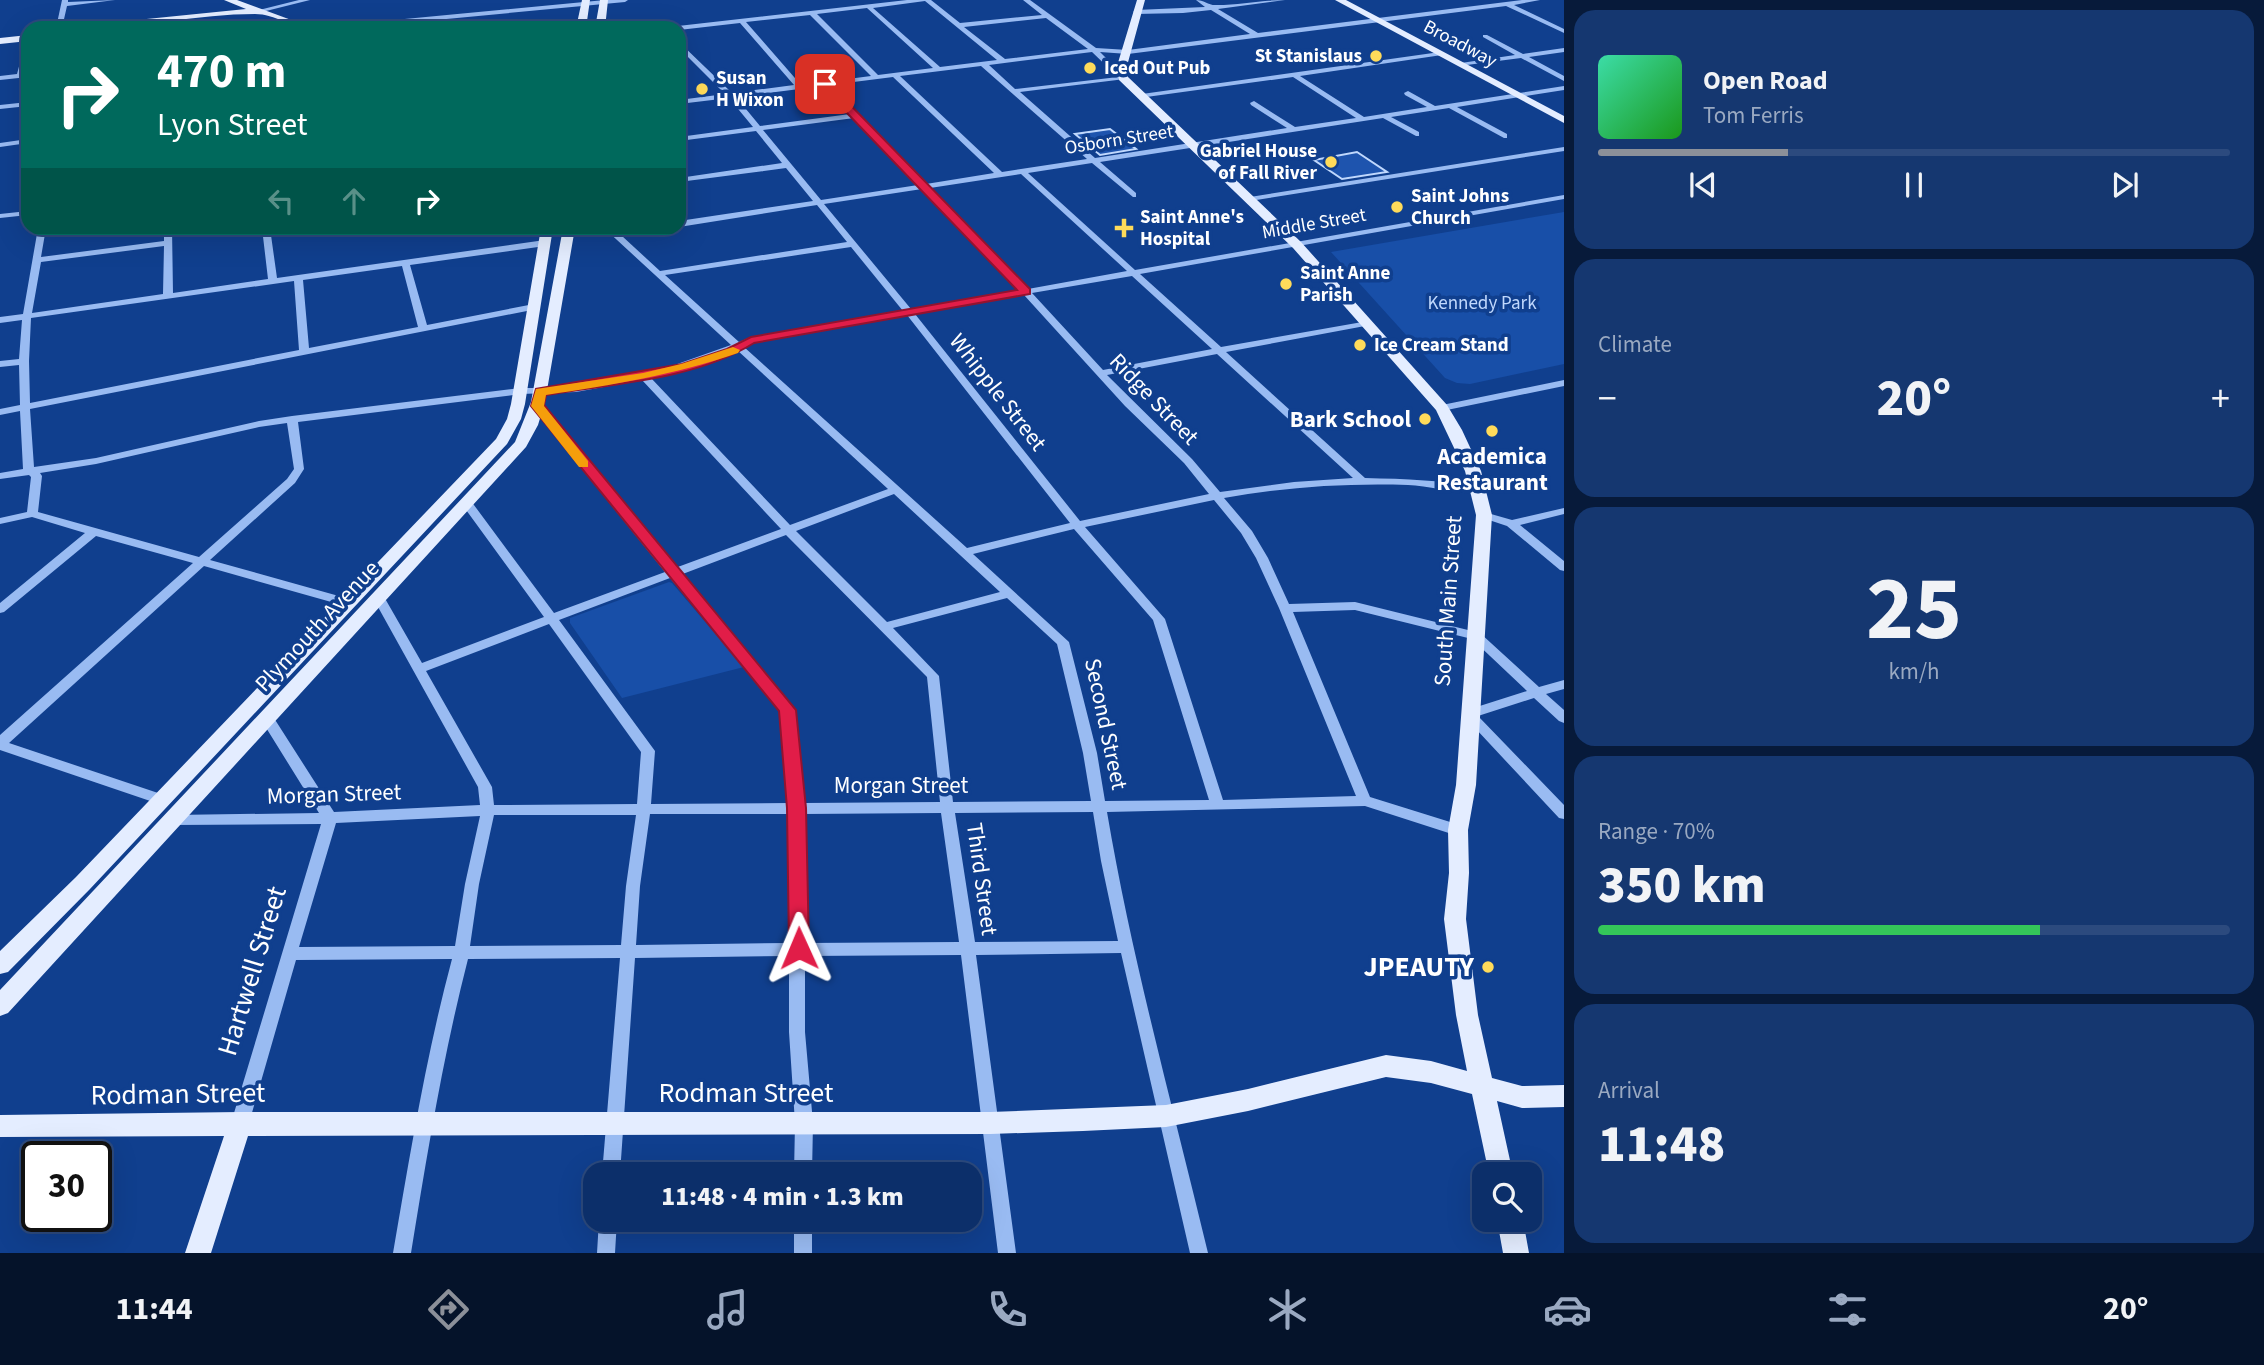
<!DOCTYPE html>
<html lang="en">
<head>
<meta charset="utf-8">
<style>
  :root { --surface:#0c2f6a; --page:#153770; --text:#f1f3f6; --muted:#9aa9c1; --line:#2c4a7e; --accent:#8c9099 }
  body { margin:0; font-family:"Source Sans 3",sans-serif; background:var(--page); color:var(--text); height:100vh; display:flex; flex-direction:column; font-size:26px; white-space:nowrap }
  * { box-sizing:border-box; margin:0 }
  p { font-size:23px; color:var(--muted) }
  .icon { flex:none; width:38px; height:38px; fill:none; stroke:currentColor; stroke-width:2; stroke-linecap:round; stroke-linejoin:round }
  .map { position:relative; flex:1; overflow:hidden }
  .details { display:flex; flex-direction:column; gap:10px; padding:10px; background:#071a3a; width:700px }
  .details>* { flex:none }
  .hud { position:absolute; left:21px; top:21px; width:665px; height:214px; border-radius:21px; box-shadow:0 7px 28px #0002,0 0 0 2px var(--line); background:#00695c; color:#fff; overflow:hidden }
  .fabs { position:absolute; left:1472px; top:1162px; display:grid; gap:14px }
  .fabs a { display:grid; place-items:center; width:70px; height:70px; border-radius:14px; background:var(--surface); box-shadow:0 7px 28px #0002,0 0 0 2px var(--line); font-size:35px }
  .speed { position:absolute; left:21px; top:1141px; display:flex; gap:14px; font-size:35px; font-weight:700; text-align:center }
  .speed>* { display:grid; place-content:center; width:91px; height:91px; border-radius:50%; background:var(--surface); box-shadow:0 7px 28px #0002,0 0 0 2px var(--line); line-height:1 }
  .speed .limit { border:4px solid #111; border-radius:10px; background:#fff; color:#111 }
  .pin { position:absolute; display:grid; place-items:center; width:60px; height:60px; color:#fff; margin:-30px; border-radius:14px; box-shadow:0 4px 10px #0006 }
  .me { position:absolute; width:77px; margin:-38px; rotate:359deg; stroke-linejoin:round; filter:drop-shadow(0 0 5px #0008) }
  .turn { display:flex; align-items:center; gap:24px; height:147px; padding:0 21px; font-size:32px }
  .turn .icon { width:91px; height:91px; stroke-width:2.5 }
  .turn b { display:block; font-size:49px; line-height:60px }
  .lanes { display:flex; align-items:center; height:66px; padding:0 21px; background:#0003; justify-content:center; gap:35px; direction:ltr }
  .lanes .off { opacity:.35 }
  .big { font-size:52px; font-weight:800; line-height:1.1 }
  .details .tile { flex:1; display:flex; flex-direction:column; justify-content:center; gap:10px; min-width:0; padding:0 24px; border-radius:21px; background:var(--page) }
  .details .dial { align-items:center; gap:0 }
  .dial b { font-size:91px; line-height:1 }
  .song { display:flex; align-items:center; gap:21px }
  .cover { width:84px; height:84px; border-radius:10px; background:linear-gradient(135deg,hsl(160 70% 55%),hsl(120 70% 35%)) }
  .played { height:7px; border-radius:4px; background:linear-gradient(90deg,var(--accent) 30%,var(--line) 30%) }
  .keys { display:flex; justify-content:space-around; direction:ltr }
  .heat { display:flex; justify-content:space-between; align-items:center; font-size:38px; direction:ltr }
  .charge { height:10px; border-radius:5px; background:linear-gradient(90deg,#34c759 70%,var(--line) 0) }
  .trip { position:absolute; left:583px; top:1162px; width:399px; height:70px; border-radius:21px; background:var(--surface); box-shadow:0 7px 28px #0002,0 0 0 2px var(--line); font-weight:800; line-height:70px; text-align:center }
  .tabs { display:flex; height:112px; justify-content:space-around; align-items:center; background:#05132a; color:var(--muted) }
  .tabs .icon { width:49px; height:49px }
  .tabs .active { color:var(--accent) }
  .tabs b { font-size:32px; color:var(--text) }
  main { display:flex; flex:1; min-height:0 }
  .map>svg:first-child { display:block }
</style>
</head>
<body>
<main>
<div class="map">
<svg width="1564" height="1253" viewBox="0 0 1564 1253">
  <rect width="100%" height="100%" fill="#103f8e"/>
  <!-- green -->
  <path fill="#184fa8" d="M1564 212V364L1470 384 1457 383 1445 378 1331 252Z
    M669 582 672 583 744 667 622 698 570 623V618Z"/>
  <!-- building -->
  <path fill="#1e54ae" stroke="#c0d8fd" stroke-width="2" d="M1110 129 1136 149 1100 155 1075 134Z
    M1357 152 1387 172 1342 179 1314 160Z"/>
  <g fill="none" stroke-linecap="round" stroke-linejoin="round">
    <!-- minor -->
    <path fill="#99bbf2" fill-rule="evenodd" d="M62 0H68V2L115 0 67 6 62 28H56Z
      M299 0H310L258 13 255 11Z
      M605 0H628L625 2 351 28H328L331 26Z
      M907 0H931L960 23 1042 15 1023 0H1030L1096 48 1128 50 1250 34 1211 10 1183 13 1136 14 1133 12 1136 10 1205 7 1196 0C1204 0 1209 6 1217 5 1240 5 1262 0 1285 0L1218 9 1258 33 1522 0H1540L1514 5 1564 29V33L1562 32 1506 6 1128 54 1100 52 1125 77V79L1020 92 1095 158 1287 128 1251 105 1250 103 1254 101 1295 127 1356 118 1293 77 1139 98V94H1142L1440 52 1443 54 1442 55 1300 76 1364 117 1427 107 1405 95 1404 93 1408 91 1435 106 1564 86V90L1457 107 1507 134V138H1504L1449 108 1391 117 1419 132V136H1416L1383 118 1100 162 1136 193V197H1133L1092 163 1028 173 1135 270 1564 195V199L1140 274 1221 347 1368 321V325L1365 326 1226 352 1365 478C1405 479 1444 480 1483 488L1484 490 1483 492C1462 495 1430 486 1408 485 1347 483 1285 487 1224 498L1252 531 1268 558 1289 604 1355 602 1476 632 1480 633 1539 687 1564 680V689L1546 694 1564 710V723L1559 721 1534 698 1478 716 1564 805V819L1559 818 1462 714 1464 711 1527 691 1472 639 1355 610 1293 612 1370 797 1463 826 1465 830 1463 834 1458 836 1365 806 1107 812C1132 960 1173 1107 1208 1253H1190L1121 953 976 955 1016 1253H998L961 955 805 956V1032L813 1123 812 1174H794L795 1123 789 1032V956L635 958 620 1174H602L620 958 468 959C443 1056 427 1155 411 1253H393C410 1155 426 1056 452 959L296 960 249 1123 246 1129 240 1131 234 1129 231 1123 321 824 173 825 168 824 166 820 168 816 173 815 319 813 260 718 262 715H272L334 812 480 805 478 787 373 598 375 595H383L422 663 544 617 461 503 467 500 471 501 554 613 665 572 533 408V404H541L675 568 781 529 642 380 576 392 521 394 298 422 304 469 295 483 210 560 353 600 355 603 353 606 349 607 204 566 9 743 167 796 169 800 167 804 162 805 0 750V735L193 563 96 536 4 612 0 613V603L85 533 32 517 0 524V518L27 512 31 477 29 475 0 479V473L23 469 20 411 0 415V409L20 405 19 365 0 367V361L19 359 22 320 0 323V317L23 314 38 228H46L41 257 164 241V228H172L173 293 268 279 262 228H270L277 278 545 240 549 243 545 246 410 265 427 325 534 304 537 305V309L30 409 34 467 96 458 259 421 292 416 521 388H547L607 382 666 368 731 345 604 228H612L617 232 643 228H659L655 231 622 236 660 271 847 242 817 205 679 227V221L813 201 786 168 679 182V178L782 163 756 131 679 141V137L753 127 729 98 679 104V100L725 94 679 48V42L732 93 794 85 740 23 679 30V28H675L678 26ZM925 1 997 60 940 67 873 8ZM867 8 933 68 878 75 817 14ZM810 15 871 76 801 85 746 22ZM1046 18 1088 49 1005 59 964 27ZM1092 52 1118 77 1015 89 989 65ZM981 66 1087 159 1002 172 900 76ZM893 77 994 173 926 184 830 85ZM823 86 850 114 760 126 736 97ZM854 118 918 185 821 200 763 130ZM1021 174 1127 271 1028 289 930 188ZM922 189 1019 290 911 309 824 204ZM164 246 163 294 32 313 41 262ZM851 247 903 311 751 337 739 342 665 275ZM402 266 418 327 309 348 303 280ZM1132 276 1212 349 1103 370 1032 293ZM294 281 299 350 30 403 29 361 31 318ZM1024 295 1125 406 1184 463 1209 494 1080 521 915 314ZM907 315 1070 523 967 548 744 347 754 342ZM737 350 888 489 790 525 651 378 703 363ZM1217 354 1353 478 1294 482 1220 492 1192 459 1107 375ZM287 423 294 469 287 479 199 557 38 512 42 476 40 473 96 464 259 427ZM894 494 1000 592 887 622 796 531ZM1214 500 1241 533 1256 558 1279 608 1356 796 1223 800 1165 619 1085 527ZM1074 529 1153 620 1209 800 1105 801 1097 753 1069 642 973 554ZM786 535 927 677 940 802 804 803 795 710 680 575ZM670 578 782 711 790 803 651 804 655 751 559 620ZM1007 598 1057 644 1083 753 1091 801 953 802 939 676 893 628ZM549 624 641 752 637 804 494 805 492 787 426 671ZM1093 812 1101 861 1118 941 975 942 955 813ZM941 813 959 942 805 943 804 814ZM650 814H790L789 943 636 945 640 886ZM494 815H636L626 886 621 945 470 946 479 884ZM480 816 465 884 455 946 299 947 336 823Z
      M171 22H175L176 28H170Z
      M1483 35H1487L1523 54 1564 48V52L1529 57 1564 76V81L1521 58 1459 66V64L1461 63 1515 55 1483 37Z
      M28 42V57L24 73H28V77L0 80V76L17 74 25 44Z
      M28 102V106L0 109V105Z
      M28 139V143L0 147V143Z
      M1564 147V151L1250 201 1246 199 1250 197Z
      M28 211V215L0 218V214Z
      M1564 380V386L1442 411 1437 408 1442 405Z
      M1564 508V514L1520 525 1564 561V571L1560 570 1507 526 1480 517 1478 515 1484 512 1512 520Z
      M599 1220H617L615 1253H597Z
      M794 1220H812V1253H794Z"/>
    <!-- major -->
    <path fill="#e4edff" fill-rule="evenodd" d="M224 0H237L313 28C292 28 275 14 255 14 198 14 140 28 82 28L87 25 246 9Z
      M582 0H590L586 28H576Z
      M600 0H608L605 28H595Z
      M1137 0H1145L1127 66 1128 77 1301 242 1447 405 1462 430 1481 471 1492 515 1476 785 1468 830 1469 873 1466 919 1478 1015 1492 1078 1522 1086 1564 1085V1107L1522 1108 1497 1101 1513 1174H1489L1472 1094 1431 1083 1386 1077 1248 1111 1166 1127 1083 1131 990 1134 248 1136 211 1253H185L224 1136 0 1137V1115L240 1112H990L1166 1105 1248 1089 1386 1055 1431 1061 1467 1071 1456 1015 1444 919 1449 873 1448 830 1456 785 1476 515 1465 471 1436 410 1293 248 1119 80 1117 66Z
      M1335 0H1346L1564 116V123Z
      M28 35V41L0 44V38Z
      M541 228H553L525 404 521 419 507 444 90 889 8 972 0 974V951L76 877 496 439 507 419 511 404Z
      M563 228H575L545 402 538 425 526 447 8 1013 0 1016V990L515 442 531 402Z
      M1497 1220H1523L1529 1253H1503Z"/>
  </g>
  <!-- route -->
  <path fill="#e11d48" stroke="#92132f" stroke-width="2" d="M821 82H828L1030 289V294L754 343C694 380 615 383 546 395L544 405 796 710 806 808 809 948 806 954 799 957 792 954 789 948 787 808 779 711 531 406 536 389 682 364 727 349 751 337 1017 290 821 86Z"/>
  <!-- slow -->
  <path fill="#f59e0b" d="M733 347 740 350 738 353C674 375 613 385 546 395L544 406 588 461V467H579L531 406 536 389 643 373 681 364Z"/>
  <!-- markers -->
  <g fill="#ffdb5a" stroke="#103f8e" stroke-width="2.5">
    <circle cx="1376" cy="56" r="7"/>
    <circle cx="1090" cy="68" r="7"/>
    <circle cx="702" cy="89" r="7"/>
    <circle cx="1331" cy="162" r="7"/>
    <circle cx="1397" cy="207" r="7"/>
    <path d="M1120.5 217.5h7v7h7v7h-7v7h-7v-7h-7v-7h7z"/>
    <circle cx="1286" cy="284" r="7"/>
    <circle cx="1360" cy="345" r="7"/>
    <circle cx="1425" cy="419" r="7"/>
    <circle cx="1492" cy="431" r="7"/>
    <circle cx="1488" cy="967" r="7"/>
  </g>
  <g text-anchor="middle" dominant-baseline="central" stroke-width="7" stroke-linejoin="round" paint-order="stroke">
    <!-- far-street labels -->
    <g font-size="19" fill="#fff" stroke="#103f8e">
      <text transform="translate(1460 44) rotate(28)">Broadway</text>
      <text transform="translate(1119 140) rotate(-9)">Osborn Street</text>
      <text transform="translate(1314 224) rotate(-10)">Middle Street</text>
    </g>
    <!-- far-poi labels -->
    <g font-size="19" font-weight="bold" fill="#fff" stroke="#103f8e" text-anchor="start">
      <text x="1362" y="56" text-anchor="end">St Stanislaus</text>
      <text x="1104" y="68">Iced Out Pub</text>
      <text x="716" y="78">Susan<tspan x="716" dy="22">H Wixon</tspan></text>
      <text x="1317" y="151" text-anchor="end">Gabriel House<tspan x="1317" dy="22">of Fall River</tspan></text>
      <text x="1411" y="196">Saint Johns<tspan x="1411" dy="22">Church</tspan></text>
      <text x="1140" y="217">Saint Anne's<tspan x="1140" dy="22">Hospital</tspan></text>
      <text x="1300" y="273">Saint Anne<tspan x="1300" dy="22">Parish</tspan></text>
      <text x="1374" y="345">Ice Cream Stand</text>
    </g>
    <!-- far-park labels -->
    <g font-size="19" fill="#c0d8fd" stroke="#103f8e">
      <text x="1482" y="303">Kennedy Park</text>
    </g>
    <!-- street labels -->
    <g font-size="23" fill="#fff" stroke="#103f8e">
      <text transform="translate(998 392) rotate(52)">Whipple Street</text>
      <text transform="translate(1154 399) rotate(46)">Ridge Street</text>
      <text transform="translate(1448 601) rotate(-86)">South Main Street</text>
      <text transform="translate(317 626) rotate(-47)">Plymouth Avenue</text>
      <text transform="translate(1106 724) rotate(78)">Second Street</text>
      <text x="901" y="785">Morgan Street</text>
      <text transform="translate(334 794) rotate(-2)">Morgan Street</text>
      <text transform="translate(982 879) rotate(82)">Third Street</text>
    </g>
    <!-- poi labels -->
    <g font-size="23" font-weight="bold" fill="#fff" stroke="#103f8e" text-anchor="end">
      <text x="1411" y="419">Bark School</text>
      <text x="1492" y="456" text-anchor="middle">Academica<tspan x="1492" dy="26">Restaurant</tspan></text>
    </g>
    <!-- near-poi labels -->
    <g font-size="28" font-weight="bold" fill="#fff" stroke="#103f8e" text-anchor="end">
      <text x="1474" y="967">JPEAUTY</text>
    </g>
    <!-- near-street labels -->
    <g font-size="28" fill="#fff" stroke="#103f8e">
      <text transform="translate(252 971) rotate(-73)">Hartwell Street</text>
      <text x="746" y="1093">Rodman Street</text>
      <text transform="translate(178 1094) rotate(-1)">Rodman Street</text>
    </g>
  </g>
</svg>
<div class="fabs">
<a><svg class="icon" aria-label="search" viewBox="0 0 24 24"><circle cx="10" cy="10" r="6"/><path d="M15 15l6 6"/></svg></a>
</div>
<div class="speed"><div class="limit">30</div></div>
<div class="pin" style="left:825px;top:84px;background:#d93025"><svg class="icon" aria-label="arrive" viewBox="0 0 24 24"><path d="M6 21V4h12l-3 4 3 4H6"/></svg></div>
<svg class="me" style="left:799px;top:948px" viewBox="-20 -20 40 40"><path d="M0-17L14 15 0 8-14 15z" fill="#e11d48" stroke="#fff" stroke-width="4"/></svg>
<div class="trip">11:48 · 4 min · 1.3 km</div>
<div class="hud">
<div class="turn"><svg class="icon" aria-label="right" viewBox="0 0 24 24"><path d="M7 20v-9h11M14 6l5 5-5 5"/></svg><div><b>470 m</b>Lyon Street</div></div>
<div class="lanes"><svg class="icon off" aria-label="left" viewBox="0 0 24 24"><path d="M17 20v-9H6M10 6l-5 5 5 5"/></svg><svg class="icon off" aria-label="ahead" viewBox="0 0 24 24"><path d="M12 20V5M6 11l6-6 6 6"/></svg><svg class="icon" aria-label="right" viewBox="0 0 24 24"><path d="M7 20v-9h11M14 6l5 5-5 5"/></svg></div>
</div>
</div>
<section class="details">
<div class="tile">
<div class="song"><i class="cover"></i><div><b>Open Road</b><p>Tom Ferris</p></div></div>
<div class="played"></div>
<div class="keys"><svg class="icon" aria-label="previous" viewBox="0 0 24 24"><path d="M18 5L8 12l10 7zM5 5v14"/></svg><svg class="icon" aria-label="pause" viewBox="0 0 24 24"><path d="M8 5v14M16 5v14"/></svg><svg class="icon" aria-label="next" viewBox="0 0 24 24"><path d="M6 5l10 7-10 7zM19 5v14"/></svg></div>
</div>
<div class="tile"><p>Climate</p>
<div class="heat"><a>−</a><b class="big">20°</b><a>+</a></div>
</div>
<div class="tile dial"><b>25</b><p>km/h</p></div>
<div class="tile"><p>Range · 70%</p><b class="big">350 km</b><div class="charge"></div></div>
<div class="tile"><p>Arrival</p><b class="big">11:48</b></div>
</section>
</main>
<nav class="tabs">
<b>11:44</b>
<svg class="icon active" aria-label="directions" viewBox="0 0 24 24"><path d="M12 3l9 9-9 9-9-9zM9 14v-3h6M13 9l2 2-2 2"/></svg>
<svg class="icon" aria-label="music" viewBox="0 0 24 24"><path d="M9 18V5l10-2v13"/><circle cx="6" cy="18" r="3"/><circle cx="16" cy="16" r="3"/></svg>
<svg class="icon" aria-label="phone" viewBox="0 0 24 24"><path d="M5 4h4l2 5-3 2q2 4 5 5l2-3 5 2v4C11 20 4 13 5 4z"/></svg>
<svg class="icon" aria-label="climate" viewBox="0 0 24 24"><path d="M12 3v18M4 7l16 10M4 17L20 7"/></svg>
<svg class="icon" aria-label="car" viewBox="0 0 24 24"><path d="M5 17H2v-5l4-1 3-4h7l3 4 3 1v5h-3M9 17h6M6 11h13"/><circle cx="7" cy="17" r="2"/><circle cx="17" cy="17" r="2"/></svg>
<svg class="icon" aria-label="filters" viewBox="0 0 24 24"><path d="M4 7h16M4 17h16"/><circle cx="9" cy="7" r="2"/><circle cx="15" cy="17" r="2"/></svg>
<b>20°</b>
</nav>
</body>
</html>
